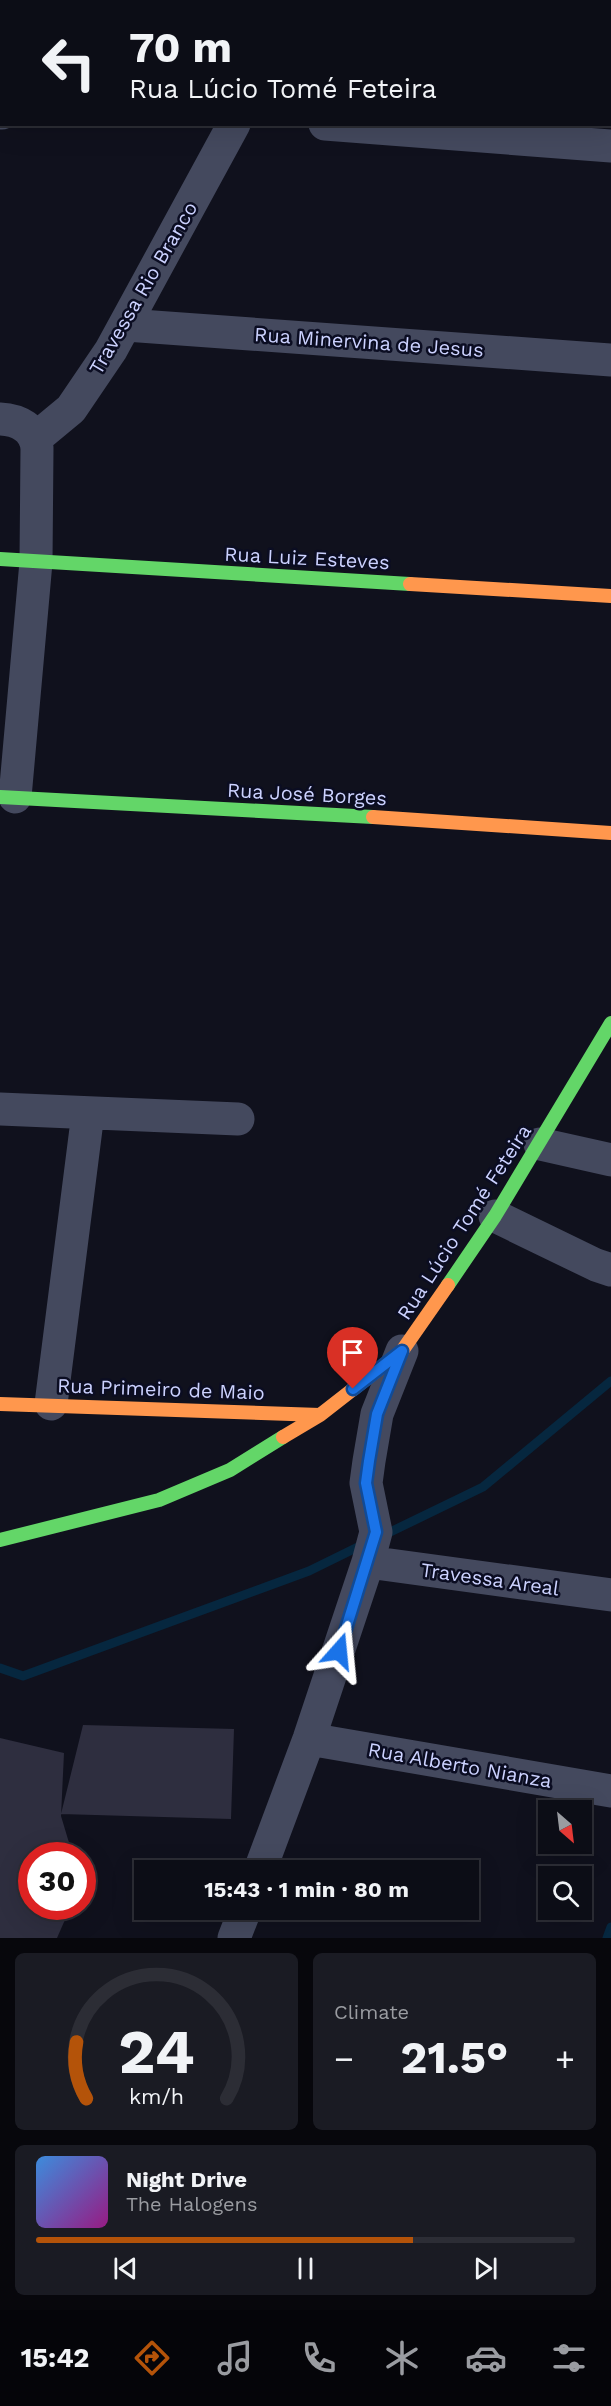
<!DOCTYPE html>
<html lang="en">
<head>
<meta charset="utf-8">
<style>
  :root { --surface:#0c0d16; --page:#1a1b23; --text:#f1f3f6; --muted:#9a9ca1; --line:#2c2d35; --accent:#b45309 }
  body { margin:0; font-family:"Work Sans",sans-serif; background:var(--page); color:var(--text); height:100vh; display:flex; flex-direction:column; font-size:22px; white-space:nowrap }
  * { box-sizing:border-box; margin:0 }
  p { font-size:20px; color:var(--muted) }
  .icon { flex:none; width:33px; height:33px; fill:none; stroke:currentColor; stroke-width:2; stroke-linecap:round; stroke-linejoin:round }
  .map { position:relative; height:1938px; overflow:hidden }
  .panel { display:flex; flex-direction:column; gap:15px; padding:15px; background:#07070c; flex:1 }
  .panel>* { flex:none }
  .top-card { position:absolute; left:0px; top:0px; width:612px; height:126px; box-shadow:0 6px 24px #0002,0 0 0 2px var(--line); background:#0c0d16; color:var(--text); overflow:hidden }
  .needle { width:39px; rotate:152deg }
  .fabs { position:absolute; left:538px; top:1800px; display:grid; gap:12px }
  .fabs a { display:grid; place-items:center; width:54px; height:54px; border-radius:0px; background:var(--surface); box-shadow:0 6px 24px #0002,0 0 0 2px var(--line); font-size:30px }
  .speed { position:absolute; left:18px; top:1842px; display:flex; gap:12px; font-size:30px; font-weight:700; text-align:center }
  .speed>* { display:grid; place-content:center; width:78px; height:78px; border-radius:50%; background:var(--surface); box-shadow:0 6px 24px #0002,0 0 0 2px var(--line); line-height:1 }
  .speed .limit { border:9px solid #d22; background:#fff; color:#111 }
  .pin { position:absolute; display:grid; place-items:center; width:51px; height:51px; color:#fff; margin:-62px -26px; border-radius:50% 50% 50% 0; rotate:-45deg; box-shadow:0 0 6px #0007 }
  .pin .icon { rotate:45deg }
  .me { position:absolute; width:66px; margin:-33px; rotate:18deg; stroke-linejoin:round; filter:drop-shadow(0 0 4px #0008) }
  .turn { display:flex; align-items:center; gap:21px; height:126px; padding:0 30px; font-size:27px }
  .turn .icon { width:78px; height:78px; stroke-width:2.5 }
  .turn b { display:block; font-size:42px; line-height:51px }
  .big { font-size:45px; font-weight:700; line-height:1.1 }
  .panel .tile { flex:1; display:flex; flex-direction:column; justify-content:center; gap:9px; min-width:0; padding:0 21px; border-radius:9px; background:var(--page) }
  .panel .dial { align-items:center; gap:0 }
  .dial svg { height:156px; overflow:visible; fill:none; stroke:var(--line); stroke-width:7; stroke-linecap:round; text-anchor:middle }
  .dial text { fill:var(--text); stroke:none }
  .song { display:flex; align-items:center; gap:18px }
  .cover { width:72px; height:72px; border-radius:9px; background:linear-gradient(135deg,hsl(210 70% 55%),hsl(310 70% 35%)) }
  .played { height:6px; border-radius:3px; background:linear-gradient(90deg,var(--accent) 70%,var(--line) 70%) }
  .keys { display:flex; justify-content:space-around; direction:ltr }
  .heat { display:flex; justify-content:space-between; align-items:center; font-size:33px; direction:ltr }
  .panel .tiles { flex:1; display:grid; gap:15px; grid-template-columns:1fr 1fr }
  .tile:last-child { grid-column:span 2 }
  .trip { position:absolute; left:134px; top:1860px; width:345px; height:60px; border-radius:0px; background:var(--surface); box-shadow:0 6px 24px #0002,0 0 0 2px var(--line); font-weight:700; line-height:60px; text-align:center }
  .dock { display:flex; height:96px; justify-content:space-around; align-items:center; background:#050509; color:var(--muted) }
  .dock .icon { width:42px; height:42px }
  .dock .current { color:var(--accent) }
  .dock b { font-size:27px; color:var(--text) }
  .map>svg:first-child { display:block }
</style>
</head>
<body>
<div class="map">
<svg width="611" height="1938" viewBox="0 0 611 1938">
  <rect width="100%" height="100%" fill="#10111d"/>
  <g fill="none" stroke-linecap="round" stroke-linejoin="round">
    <!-- stream -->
    <path stroke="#06273f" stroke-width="9" d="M382 1536 483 1487 611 1381
      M0 1668 23 1676 309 1571 364 1544
      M607 1938 611 1927"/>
  </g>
  <!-- building -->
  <path fill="#2e2e3f" d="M83 1725 234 1729 231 1819 61 1814Z
    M0 1738 64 1753 61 1816 73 1856H32V1906H71L57 1938H0Z"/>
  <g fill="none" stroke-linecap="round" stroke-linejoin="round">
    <!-- street -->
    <path stroke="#44495e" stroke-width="33" d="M303 2 304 0
      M0 113H2
      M325 124 611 146
      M126 325 611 360
      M0 419C19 420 35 428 37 448L36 562 15 797
      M36 438 71 409 111 350 234 124
      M0 1109 238 1119
      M540 1144 611 1160
      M495 1216 596 1265 611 1270
      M51 1404 88 1113
      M368 1562 611 1595
      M309 1739 611 1791
      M260 1870 309 1739 368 1562 376 1532 366 1483 369 1461 377 1414 402 1351
      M234 1938 245 1910"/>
    <!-- fast -->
    <path stroke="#63d668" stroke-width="14" d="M0 559 410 584
      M0 797 373 817
      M448 1285 495 1216 611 1023
      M0 1540 159 1500 230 1470 283 1437"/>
    <!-- slow -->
    <path stroke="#ff974d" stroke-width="14" d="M410 584 611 596
      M373 817 611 833
      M0 1404 320 1415
      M283 1437 320 1415 402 1351 448 1285"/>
  </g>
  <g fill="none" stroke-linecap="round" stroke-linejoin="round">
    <defs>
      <path id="route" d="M339 1651 376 1532 366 1483 369 1461 377 1414 402 1351 353 1389"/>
    </defs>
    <!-- route casing -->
    <use href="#route" stroke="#114b97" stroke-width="15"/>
    <!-- route -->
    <use href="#route" stroke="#1a73e8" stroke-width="10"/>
  </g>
  <g text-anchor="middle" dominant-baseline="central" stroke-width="5" stroke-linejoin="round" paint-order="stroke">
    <!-- street labels -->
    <g font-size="20" fill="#ccd2ff" stroke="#0b0d22">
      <text transform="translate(143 288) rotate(-60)">Travessa Rio Branco</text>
      <text transform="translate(369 342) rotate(4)">Rua Minervina de Jesus</text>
      <text transform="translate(307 558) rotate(3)">Rua Luiz Esteves</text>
      <text transform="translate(307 794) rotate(3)">Rua José Borges</text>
      <text transform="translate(464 1222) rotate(-57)">Rua Lúcio Tomé Feteira</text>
      <text transform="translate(161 1389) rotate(2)">Rua Primeiro de Maio</text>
      <text transform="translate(490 1579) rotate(8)">Travessa Areal</text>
      <text transform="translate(460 1765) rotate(10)">Rua Alberto Nianza</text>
    </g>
  </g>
</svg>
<div class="fabs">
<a><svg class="needle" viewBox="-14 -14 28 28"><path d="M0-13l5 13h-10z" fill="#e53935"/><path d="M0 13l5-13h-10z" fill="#9a9ca1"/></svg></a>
<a><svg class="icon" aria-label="search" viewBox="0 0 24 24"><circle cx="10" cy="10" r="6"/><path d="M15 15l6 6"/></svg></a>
</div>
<div class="speed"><div class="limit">30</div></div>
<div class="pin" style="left:353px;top:1389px;background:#d93025"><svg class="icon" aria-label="arrive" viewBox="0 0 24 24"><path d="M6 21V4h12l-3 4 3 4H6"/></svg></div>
<svg class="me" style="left:339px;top:1651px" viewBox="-20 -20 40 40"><path d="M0-17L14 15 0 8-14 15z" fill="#1a73e8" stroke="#fff" stroke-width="4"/></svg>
<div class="trip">15:43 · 1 min · 80 m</div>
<div class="top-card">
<div class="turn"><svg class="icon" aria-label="left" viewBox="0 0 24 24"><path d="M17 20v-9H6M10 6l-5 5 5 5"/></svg><div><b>70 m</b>Rua Lúcio Tomé Feteira</div></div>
</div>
</div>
<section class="panel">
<div class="tiles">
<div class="tile dial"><svg viewBox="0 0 100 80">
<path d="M14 69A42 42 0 1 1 86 69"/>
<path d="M14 69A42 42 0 0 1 9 40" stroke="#b45309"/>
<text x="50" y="56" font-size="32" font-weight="700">24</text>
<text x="50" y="72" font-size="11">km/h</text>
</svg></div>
<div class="tile"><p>Climate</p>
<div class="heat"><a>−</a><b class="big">21.5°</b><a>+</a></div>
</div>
<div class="tile">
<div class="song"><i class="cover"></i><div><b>Night Drive</b><p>The Halogens</p></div></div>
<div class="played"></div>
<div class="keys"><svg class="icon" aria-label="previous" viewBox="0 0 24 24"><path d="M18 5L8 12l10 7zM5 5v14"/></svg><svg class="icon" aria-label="pause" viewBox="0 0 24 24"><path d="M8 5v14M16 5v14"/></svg><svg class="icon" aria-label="next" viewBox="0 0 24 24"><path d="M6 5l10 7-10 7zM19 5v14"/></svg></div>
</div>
</div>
</section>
<nav class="dock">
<b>15:42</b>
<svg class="icon current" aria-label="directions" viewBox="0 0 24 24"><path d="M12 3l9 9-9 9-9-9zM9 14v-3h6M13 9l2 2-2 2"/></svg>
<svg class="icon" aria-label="music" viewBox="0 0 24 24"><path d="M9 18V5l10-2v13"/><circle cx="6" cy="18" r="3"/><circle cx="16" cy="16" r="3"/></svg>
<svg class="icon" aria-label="phone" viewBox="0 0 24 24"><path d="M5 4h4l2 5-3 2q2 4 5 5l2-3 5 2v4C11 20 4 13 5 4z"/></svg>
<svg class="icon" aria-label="climate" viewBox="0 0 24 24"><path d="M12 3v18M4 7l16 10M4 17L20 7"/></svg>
<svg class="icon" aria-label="car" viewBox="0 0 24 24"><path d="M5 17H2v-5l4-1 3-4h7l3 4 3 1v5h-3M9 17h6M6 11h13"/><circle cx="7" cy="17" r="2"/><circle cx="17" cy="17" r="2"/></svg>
<svg class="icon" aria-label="filters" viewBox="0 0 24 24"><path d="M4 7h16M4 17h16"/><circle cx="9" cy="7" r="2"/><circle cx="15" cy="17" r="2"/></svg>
</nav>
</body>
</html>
